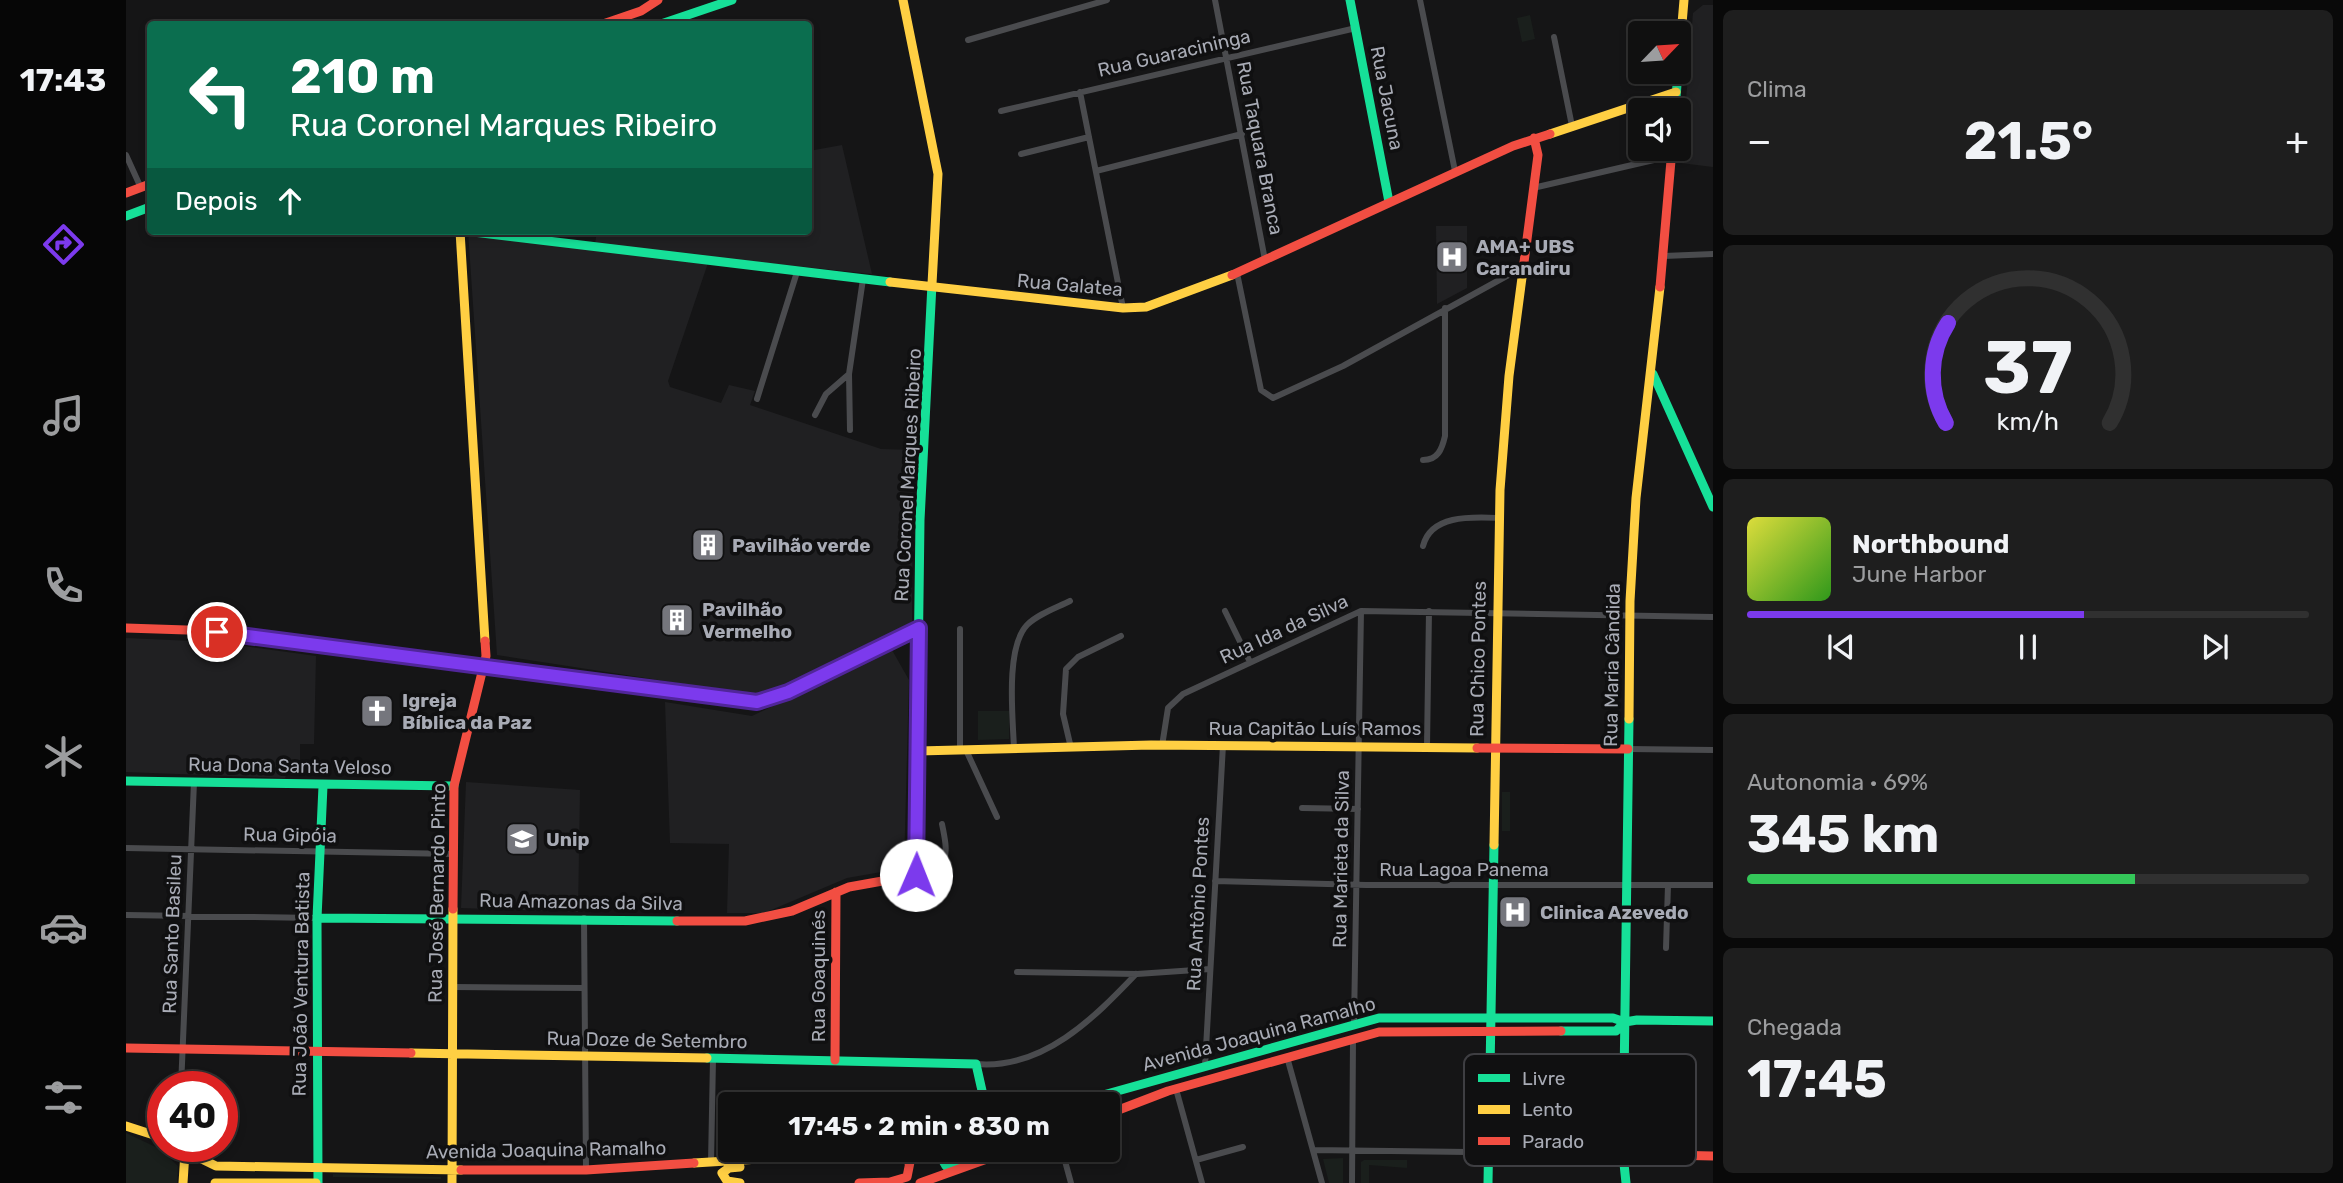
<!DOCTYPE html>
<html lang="pt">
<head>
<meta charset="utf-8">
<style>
  :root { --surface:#101010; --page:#1e1e1e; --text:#f1f3f6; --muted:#9c9d9f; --line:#303030; --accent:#7c3aed }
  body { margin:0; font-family:Rubik,sans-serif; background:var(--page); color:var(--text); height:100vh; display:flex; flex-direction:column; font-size:26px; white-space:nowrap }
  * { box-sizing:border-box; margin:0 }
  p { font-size:23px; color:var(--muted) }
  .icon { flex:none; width:38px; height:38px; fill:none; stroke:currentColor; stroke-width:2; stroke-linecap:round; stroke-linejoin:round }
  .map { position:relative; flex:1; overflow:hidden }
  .drawer { display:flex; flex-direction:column; gap:10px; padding:10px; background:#090909; width:630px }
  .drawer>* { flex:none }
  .top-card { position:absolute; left:21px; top:21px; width:665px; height:214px; border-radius:7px; box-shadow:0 4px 10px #0003,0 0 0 2px var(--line); background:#0b6e4f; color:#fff; overflow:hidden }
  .needle { width:46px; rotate:65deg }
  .fabs { position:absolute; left:1502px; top:21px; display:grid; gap:14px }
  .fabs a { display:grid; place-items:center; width:63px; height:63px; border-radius:7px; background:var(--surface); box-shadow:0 4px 10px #0003,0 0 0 2px var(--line); font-size:35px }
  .speed { position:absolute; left:21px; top:1071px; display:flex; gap:14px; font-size:35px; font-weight:700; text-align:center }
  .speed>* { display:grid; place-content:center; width:91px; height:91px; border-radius:50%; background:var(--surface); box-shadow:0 4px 10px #0003,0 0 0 2px var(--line); line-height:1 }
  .speed .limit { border:10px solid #d22; background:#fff; color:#111 }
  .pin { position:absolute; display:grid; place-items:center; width:60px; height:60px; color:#fff; margin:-30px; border:4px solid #fff; border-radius:50%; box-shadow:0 2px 7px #0007 }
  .me { position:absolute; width:77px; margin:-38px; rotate:1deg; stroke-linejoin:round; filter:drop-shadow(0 0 5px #0008) }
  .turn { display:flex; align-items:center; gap:24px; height:147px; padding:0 28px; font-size:32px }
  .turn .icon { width:91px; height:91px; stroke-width:2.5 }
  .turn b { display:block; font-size:49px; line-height:60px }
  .then { display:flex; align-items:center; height:66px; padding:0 28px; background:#0003; gap:14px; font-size:26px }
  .big { font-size:52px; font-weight:700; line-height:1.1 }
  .drawer .widget { flex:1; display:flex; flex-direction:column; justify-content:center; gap:10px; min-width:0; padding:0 24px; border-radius:10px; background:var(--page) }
  .drawer .dial { align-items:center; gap:0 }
  .dial svg { height:182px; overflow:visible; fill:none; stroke:var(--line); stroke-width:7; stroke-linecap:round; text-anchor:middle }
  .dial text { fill:var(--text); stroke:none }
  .song { display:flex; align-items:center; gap:21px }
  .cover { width:84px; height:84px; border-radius:10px; background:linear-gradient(135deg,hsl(60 70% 55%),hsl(110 70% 35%)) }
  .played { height:7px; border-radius:4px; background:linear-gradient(90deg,var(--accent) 60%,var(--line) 60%) }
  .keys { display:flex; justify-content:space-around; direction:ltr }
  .heat { display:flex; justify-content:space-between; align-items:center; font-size:38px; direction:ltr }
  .charge { height:10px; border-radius:5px; background:linear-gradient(90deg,#34c759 69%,var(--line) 0) }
  .trip { position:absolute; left:592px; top:1092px; width:402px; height:70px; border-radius:7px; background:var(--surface); box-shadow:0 4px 10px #0003,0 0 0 2px var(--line); font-weight:700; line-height:70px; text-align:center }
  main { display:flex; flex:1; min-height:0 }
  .tab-bar { display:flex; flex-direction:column; width:126px; justify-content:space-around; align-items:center; background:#060606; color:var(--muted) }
  .tab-bar .icon { width:49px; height:49px }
  .tab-bar .on { color:var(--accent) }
  .tab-bar b { font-size:32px; color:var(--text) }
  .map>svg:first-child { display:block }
</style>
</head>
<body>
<main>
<nav class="tab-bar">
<b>17:43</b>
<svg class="icon on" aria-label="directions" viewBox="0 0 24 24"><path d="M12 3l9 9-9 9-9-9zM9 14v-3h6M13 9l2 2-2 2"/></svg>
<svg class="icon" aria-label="music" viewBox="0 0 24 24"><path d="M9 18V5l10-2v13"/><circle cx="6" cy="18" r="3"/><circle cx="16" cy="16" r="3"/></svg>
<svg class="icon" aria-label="phone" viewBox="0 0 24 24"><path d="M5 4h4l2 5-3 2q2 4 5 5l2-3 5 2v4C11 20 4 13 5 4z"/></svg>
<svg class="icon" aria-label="climate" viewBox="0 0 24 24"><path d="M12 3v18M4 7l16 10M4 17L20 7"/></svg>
<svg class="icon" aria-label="car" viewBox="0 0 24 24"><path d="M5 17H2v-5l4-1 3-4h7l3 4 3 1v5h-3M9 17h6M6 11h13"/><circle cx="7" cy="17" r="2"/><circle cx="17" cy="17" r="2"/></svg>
<svg class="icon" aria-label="filters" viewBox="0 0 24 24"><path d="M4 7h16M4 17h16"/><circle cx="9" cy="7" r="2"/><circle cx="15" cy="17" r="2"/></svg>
</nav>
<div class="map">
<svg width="1587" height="1183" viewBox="0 0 1587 1183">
  <rect width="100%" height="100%" fill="#151516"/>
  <!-- built -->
  <path fill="#202022" d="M1577 5H1587V167L1555 163 1567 13Z
    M716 145 746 274 584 257 542 381 544 387 595 403 603 385 629 391 624 405 755 449 787 450 786 622 641 694 629 695 371 655 342 231 469 244 471 231H682L683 151Z
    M1310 226H1341V288L1311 304Z
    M0 638 89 642 190 656 188 744H174V763H166L159 778 0 772Z
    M766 650 783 680 778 868 721 878 638 913H601L603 844 544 843 539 702 626 716Z
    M340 782 454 790 452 912 335 908Z"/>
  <!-- green -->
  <path fill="#1a1f1c" d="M1404 15 1409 39 1396 42 1391 18Z
    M852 711H883V739L852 740Z
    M1376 792H1384V831H1376Z
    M0 1133 34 1149 52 1166 51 1183H0Z
    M1217 1158V1183H1203L1197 1159Z
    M1238 1160H1281V1168L1243 1165V1183H1235V1162Z
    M207 1174 315 1177V1179L207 1177Z"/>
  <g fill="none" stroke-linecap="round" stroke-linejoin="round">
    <!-- street -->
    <path stroke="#4a4b4e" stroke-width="6" d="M1089 0 1139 260
      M1294 0 1329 171
      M1428 37 1446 126
      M842 40 981 0
      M954 92 997 308
      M875 111 1230 28
      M895 154 963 137
      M0 155 15 188
      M970 171 1116 134
      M1407 188 1545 156
      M1538 256 1587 254
      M1111 273 1135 390 1147 398 1217 366 1397 267
      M723 374 724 430
      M631 399 671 272
      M689 415 700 394 723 374 737 279
      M1297 460C1312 460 1316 449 1319 436V308
      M1297 546C1305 514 1347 517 1373 518
      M1099 611 1124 662
      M1036 746 1042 708 1057 694 1235 611 1587 617
      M1301 746 1303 611
      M945 748 937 714 940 669 952 657 995 636
      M888 749C887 719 879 648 901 625 912 614 930 608 944 601
      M1502 749 1587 750
      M834 750V629
      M840 750 871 817
      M1176 808 1232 809
      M0 848 328 854
      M790 875C825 870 822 853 816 824
      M1089 881 1240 885H1587
      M0 915 191 918
      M458 918 460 1170
      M1540 948 1542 885
      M891 972 1011 974 1084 969
      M327 987 458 988
      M1228 1023 1235 611
      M1161 1057 1196 1183
      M850 1064C917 1070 968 1018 1010 974
      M1079 1066 1097 745
      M55 1087 68 782
      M1050 1089 1076 1183
      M936 1150 945 1183
      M1187 1150 1497 1154
      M1535 1155 1536 1102
      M1070 1160 1117 1147
      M585 1163 587 1059
      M1226 1183 1227 1039"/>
    <!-- fast -->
    <path stroke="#16e098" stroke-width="9" d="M1224 0 1263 202
      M535 24 606 0
      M1549 110 1552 72
      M0 216 24 207
      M339 231 764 282
      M1527 374 1587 507
      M296 657 631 702 662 692 793 628
      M792 675 794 520 806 284
      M0 781 328 786
      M191 918 551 921
      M1435 1031H1490L1499 1022 1511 1020 1587 1021
      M581 1058 850 1064 859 1104
      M945 1104 1253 1018H1487L1499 1022
      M818 1150 816 1159 820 1166 831 1165
      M192 1183 191 918 197 786
      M1362 1183 1368 845
      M1500 1183 1497 1154 1503 719"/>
    <!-- slow -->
    <path stroke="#ffcf43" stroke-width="9" d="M777 0 812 174 806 284
      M1552 71 1558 0
      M1424 134 1550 92
      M334 231 359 641
      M764 282 997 308 1020 307 1106 275
      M1503 719 1504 601 1510 498 1534 287
      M792 751 1025 745 1351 748
      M1368 845 1374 490 1383 376 1397 270
      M285 1053 581 1058
      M0 1126 37 1138
      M49 1146 90 1166 335 1170
      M568 1163 784 1150
      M614 1167 603 1168 596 1173 601 1181 614 1183
      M57 1183 59 1152
      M89 1183H190
      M326 1183 327 909"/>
    <!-- jam -->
    <path stroke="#f24e42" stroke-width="9" d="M477 24 515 11 532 0
      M0 193 24 184
      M1397 270 1412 155 1408 138
      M1106 275 1387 146 1424 134
      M1534 287 1546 149
      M0 628 91 631 296 657
      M1351 748 1502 749
      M327 909 328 786 360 656 359 641
      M551 921H619L666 911 723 887 790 875 792 675
      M0 1048 285 1053
      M709 1060 710 892
      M982 1114 1042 1091 1253 1032 1435 1031
      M1497 1154 1587 1156
      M335 1170H460L568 1163
      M733 1183 764 1182 781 1177 784 1162 766 1153
      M794 1183 886 1150"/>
  </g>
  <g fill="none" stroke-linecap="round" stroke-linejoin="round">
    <defs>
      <path id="route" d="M91 632 631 702 662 692 793 628 790 875"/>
    </defs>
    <!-- route casing -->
    <use href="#route" stroke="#51269a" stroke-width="18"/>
    <!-- route -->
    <use href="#route" stroke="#7c3aed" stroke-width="12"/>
  </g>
  <!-- icons -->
  <defs>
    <symbol id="hospital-square" viewBox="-11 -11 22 22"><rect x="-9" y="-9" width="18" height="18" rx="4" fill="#75767d" stroke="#101011"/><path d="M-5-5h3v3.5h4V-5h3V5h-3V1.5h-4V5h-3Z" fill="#fff"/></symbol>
    <symbol id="building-square" viewBox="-11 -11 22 22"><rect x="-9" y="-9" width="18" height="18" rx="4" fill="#75767d" stroke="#101011"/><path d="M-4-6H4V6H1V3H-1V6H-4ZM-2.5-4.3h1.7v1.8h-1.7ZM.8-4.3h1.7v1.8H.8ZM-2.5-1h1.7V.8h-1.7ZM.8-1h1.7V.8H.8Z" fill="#fff"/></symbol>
    <symbol id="church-square" viewBox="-11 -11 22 22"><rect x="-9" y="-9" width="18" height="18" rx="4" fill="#75767d" stroke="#101011"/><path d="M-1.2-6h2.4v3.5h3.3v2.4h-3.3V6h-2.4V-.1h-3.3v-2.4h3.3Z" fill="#fff"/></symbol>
    <symbol id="university-square" viewBox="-11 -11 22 22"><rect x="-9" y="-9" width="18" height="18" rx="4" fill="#75767d" stroke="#101011"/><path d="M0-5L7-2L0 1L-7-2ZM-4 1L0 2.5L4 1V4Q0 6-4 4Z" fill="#fff"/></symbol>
  </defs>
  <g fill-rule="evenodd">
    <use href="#hospital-square" x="1307" y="238" width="38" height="38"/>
    <use href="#building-square" x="563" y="526" width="38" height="38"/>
    <use href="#building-square" x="532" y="601" width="38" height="38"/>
    <use href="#church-square" x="232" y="692" width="38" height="38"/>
    <use href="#university-square" x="377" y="820" width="38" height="38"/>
    <use href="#hospital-square" x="1370" y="893" width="38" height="38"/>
  </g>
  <g text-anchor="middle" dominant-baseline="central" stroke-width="7" stroke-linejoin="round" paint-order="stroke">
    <!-- street labels -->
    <g font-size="19" fill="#a8abb5" stroke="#101011">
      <text transform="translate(1048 53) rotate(-13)">Rua Guaracininga</text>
      <text transform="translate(1261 98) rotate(79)">Rua Jacuna</text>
      <text transform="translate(1134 148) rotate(79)">Rua Taquara Branca</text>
      <text transform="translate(944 285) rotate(5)">Rua Galatea</text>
      <text transform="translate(782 475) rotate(-87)">Rua Coronel Marques Ribeiro</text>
      <text transform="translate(1158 629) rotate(-25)">Rua Ida da Silva</text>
      <text transform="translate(1352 659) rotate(-89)">Rua Chico Pontes</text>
      <text transform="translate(1486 665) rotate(-89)">Rua Maria Cândida</text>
      <text x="1189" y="728">Rua Capitão Luís Ramos</text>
      <text transform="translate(164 766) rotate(1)">Rua Dona Santa Veloso</text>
      <text transform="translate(164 835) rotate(1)">Rua Gipóia</text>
      <text transform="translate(1215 859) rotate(-89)">Rua Marieta da Silva</text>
      <text x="1338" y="869">Rua Lagoa Panema</text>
      <text transform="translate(311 893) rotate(-89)">Rua José Bernardo Pinto</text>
      <text transform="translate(455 902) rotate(1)">Rua Amazonas da Silva</text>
      <text transform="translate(1072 904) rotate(-87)">Rua Antônio Pontes</text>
      <text transform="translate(46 934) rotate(-88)">Rua Santo Basileu</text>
      <text transform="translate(692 976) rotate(-90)">Rua Goaquinés</text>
      <text transform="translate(175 984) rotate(-89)">Rua João Ventura Batista</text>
      <text transform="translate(1133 1034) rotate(-15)">Avenida Joaquina Ramalho</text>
      <text transform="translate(521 1040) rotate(1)">Rua Doze de Setembro</text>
      <text transform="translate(420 1150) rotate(-1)">Avenida Joaquina Ramalho</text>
    </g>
    <!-- poi labels -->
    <g font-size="19" font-weight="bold" fill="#a8abb5" stroke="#101011" text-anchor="start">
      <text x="1350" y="246">AMA+ UBS<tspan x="1350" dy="22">Carandiru</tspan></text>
      <text x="606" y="545">Pavilhão verde</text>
      <text x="576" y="609">Pavilhão<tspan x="576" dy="22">Vermelho</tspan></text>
      <text x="276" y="700">Igreja<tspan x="276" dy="22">Bíblica da Paz</tspan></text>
      <text x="420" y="839">Unip</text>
      <text x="1414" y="912">Clinica Azevedo</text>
    </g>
  </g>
  <!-- legend -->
  <rect x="1338" y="1054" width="232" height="112" rx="10" fill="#101011" stroke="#3e3e42" stroke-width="2"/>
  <rect x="1352" y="1074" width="32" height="8" fill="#16e098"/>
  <rect x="1352" y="1105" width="32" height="9" fill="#ffcf43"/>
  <rect x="1352" y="1137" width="32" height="8" fill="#f24e42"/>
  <g font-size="19" fill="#a8abb5">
    <text x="1396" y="1085">Livre</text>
    <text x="1396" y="1116">Lento</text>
    <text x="1396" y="1148">Parado</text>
  </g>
</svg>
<div class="fabs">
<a><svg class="needle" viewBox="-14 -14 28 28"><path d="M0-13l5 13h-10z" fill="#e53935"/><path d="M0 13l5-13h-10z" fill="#9c9d9f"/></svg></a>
<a><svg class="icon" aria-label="sound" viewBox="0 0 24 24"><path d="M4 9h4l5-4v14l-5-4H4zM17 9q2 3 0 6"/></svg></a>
</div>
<div class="speed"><div class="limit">40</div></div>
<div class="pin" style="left:91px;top:632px;background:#d93025"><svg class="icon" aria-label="arrive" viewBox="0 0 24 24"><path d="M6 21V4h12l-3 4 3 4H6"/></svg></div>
<svg class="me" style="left:790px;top:875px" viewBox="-20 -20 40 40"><circle r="19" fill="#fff"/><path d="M0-13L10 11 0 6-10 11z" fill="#7c3aed"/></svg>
<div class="trip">17:45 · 2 min · 830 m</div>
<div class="top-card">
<div class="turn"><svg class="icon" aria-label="left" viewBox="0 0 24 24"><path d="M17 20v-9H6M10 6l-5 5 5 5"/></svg><div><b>210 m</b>Rua Coronel Marques Ribeiro</div></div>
<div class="then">Depois<svg class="icon" aria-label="ahead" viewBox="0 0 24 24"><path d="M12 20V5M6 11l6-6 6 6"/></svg></div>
</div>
</div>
<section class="drawer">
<div class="widget"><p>Clima</p>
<div class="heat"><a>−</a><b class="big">21.5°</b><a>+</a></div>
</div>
<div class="widget dial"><svg viewBox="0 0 100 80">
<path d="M14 69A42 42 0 1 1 86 69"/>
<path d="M14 69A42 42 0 0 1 15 25" stroke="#7c3aed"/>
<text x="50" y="56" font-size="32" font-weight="700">37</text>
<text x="50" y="72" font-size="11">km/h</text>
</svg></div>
<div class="widget">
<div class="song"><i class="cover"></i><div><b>Northbound</b><p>June Harbor</p></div></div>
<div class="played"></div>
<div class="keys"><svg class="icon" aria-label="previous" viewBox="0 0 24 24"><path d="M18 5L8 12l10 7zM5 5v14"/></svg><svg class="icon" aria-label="pause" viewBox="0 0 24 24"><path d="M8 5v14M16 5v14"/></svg><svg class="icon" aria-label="next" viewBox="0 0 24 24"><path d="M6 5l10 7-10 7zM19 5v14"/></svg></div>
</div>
<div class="widget"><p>Autonomia · 69%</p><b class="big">345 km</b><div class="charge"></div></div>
<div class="widget"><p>Chegada</p><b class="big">17:45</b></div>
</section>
</main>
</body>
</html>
